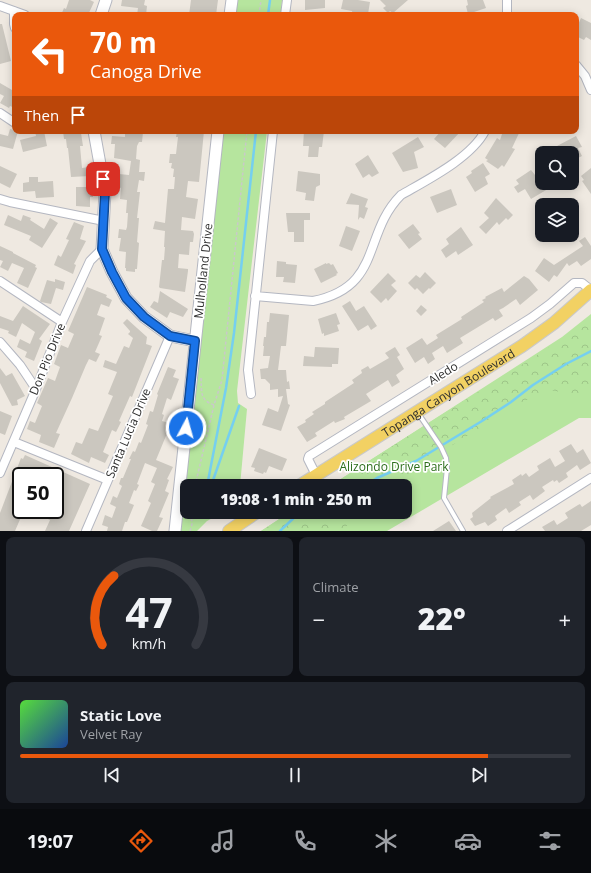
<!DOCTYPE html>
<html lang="en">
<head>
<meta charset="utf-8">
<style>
  :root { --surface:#171b24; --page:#20242c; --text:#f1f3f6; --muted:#9ea1a6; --line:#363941; --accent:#ea580c }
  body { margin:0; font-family:"Open Sans",sans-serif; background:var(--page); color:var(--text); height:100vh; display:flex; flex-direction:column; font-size:15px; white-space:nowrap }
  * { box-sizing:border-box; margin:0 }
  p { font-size:13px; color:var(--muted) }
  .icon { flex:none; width:22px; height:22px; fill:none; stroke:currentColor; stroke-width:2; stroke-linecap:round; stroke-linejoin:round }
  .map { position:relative; height:531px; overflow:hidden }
  .panel { display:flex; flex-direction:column; gap:6px; padding:6px; background:#0d0f14; flex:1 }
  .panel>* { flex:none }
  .hud { position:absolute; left:12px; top:12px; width:567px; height:122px; border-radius:8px; box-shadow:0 2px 10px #0003; background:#ea580c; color:#fff; overflow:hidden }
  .fabs { position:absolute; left:535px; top:146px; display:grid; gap:8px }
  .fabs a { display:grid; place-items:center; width:44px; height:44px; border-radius:8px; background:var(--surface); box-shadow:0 2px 10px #0003; font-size:20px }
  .speed { position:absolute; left:12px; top:467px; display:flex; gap:8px; font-size:20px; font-weight:700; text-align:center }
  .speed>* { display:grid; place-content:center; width:52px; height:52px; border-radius:50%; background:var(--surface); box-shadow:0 2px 10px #0003; line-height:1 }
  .speed .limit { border:2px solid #111; border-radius:6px; background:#fff; color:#111 }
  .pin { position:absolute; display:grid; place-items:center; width:34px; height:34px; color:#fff; margin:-17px; border-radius:8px; box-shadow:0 2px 6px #0006 }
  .me { position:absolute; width:44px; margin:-22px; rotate:6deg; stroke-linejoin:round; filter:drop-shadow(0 0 3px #0008) }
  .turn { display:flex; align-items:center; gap:14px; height:84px; padding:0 12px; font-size:18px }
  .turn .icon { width:52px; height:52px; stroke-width:2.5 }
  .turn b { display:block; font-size:28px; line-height:34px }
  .then { display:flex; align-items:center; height:38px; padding:0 12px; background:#0003; gap:8px; font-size:15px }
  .big { font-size:30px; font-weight:800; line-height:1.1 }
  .panel .tile { flex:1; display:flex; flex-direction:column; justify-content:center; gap:6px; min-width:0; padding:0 14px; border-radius:8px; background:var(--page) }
  .panel .dial { align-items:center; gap:0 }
  .dial svg { height:104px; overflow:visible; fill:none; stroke:var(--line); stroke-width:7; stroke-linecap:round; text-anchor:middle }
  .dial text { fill:var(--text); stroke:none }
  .song { display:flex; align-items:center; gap:12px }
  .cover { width:48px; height:48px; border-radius:6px; background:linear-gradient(135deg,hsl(110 70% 55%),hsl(220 70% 35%)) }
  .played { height:4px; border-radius:2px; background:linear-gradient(90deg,var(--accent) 85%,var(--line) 85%) }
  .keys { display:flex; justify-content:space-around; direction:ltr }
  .heat { display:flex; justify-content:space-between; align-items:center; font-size:22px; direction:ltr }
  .panel .tiles { flex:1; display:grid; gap:6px; grid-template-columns:1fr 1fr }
  .tile:last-child { grid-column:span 2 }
  .trip { position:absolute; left:180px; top:479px; width:232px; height:40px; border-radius:8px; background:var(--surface); box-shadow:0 2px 10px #0003; font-weight:800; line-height:40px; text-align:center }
  .dock { display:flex; height:64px; justify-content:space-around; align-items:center; background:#090b0e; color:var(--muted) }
  .dock .icon { width:28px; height:28px }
  .dock .selected { color:var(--accent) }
  .dock b { font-size:18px; color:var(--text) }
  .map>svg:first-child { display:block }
</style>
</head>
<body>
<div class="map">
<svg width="591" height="531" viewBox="0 0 591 531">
  <defs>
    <pattern id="park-crowns" width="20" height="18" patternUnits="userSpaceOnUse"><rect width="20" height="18" fill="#b6e59e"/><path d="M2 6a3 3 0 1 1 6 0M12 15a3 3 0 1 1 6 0" fill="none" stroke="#9dc588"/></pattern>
  </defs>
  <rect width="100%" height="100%" fill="#efe9e1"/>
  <!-- grass -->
  <path fill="#b6e59e" d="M237 0H282L281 15H235Z
    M223 131H267L237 391 238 403 247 409 240 486H187V512H224L207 521 197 531H180Z
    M591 314V418H579L387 531H261L290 512H405V486H330L562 337Z"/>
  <!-- park -->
  <path fill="url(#park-crowns)" d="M591 315V398L550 390 524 401 446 449 398 486H330C378 455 426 424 475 394 514 369 556 346 591 315Z
    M290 512H364L340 531H261Z"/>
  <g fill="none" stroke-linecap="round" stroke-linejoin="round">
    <!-- stream -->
    <path stroke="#75cff0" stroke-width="2.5" d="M268 15 270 0
      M207 486 226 388 234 333 256 131
      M211 486 239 406
      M364 486 377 478 416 461 482 421 511 402 533 385 566 364 591 351
      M280 531 297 515 305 512"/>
  </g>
  <!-- building -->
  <path fill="#cbc7bf" d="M69 0H90L94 2 88 15H61L64 8 66 9Z
    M122 0H145L144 5 147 6 146 15H137L138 8 121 6Z
    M191 0H218L216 15H189Z
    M305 0H325V8L305 10Z
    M343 0H358L370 2 368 14 353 15 352 11 341 9Z
    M380 0H408L393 13 390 11 388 13 383 8 386 6Z
    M467 0H483L486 8 468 14 466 6 468 5Z
    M581 18 591 23V40L586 37 584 40 576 36 579 28 577 27Z
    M0 24H2L11 61 0 64Z
    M0 83 12 90V91L15 93V108L10 106 9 108 0 103 4 96 0 94Z
    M10 129 18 131 13 149 0 146V134L8 136Z
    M35 131H44L47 146 23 152 20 140 36 136Z
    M63 131H73V133H81L83 146H80L82 168 89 167 90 176 71 177 68 148H67L66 139H64Z
    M125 131 143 132 142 142H139L137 146 136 159 140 160 139 172H145L144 181 139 180 137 192H140L137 218H139L137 242 139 243 137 269H135V272L126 271V268H125L126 252 119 251 121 238H118L119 229 126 230 127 227 128 213H126L127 200 120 199 121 188 118 187 119 174 129 175 131 161 114 158 115 144H111L112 136 125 137Z
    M177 131H204L199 182 188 181 186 197 198 199 195 219 182 217 181 230 193 231 194 234 193 242H190L189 255 179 254 178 268 188 269V271L185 292 160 288 159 287 162 260H164L165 247H164L165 231 153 229 155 221 165 223 168 189H174L175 177H173L174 169 171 168 172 163H169L170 154H176L178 137H176Z
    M304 131H324L322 147H319L318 157H308L309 146H303Z
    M441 131H461L445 148 434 139Z
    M503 131H520L512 148 515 149 504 167 502 165 498 169 486 161 488 160 485 158 497 138 500 140Z
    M576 136 582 147 578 148 582 156 572 161V153H560L557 146Z
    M418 137 424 147 414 152 418 168 403 172 392 153Z
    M368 155 379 173 372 177 369 174 363 178 355 164Z
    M483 163 490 174 485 177 488 184 475 192 466 177 472 173 471 171Z
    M0 166 17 174 10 188 0 183Z
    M591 168V194L582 181 584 180 581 176Z
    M531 170 535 175 538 173 542 179V183H558L531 199 525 189 518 193 514 187 519 184 516 180Z
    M298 171 320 174V185L316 187 314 201 305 200 306 193 296 191Z
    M29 177H38V182L53 181 54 197 36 198 35 191 23 192V183L29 182Z
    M76 187H93V197H90V207L76 206Z
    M451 189 457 205 437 213 430 197Z
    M351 193 368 199 365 207 368 208 364 219 360 217 358 220 359 205 346 204Z
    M496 198 513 215 508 220 506 218 499 225 497 222 486 234 479 227 489 218 484 213Z
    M286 213H310V220H304V242H294V232H288Z
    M8 215 21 221 23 215 31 218 30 220 44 229 50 218 58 223 42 248 29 240 31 236 4 225Z
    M74 222 84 226 80 239 86 241 74 264 76 265 73 274 54 265 58 255 61 257 69 240 66 239Z
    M413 224 420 233 418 234 422 239 409 249 398 235Z
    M346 226 360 231 352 251 339 246Z
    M461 227 473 245 458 255 456 251 446 258 441 250 449 244 446 239Z
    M585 237 591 246V259L581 266 577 261 569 266 567 263 557 277 554 275 549 282 535 271 544 258 554 265 583 246 579 241Z
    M0 246 13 252V253L36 265 35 267 37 268 28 288 17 283 24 268 12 263 8 271 0 267 3 261 0 260Z
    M277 261 286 262V264L297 265 295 283 283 282 284 277H276Z
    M326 263V264L329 263 331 265 333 264 338 273 336 274 337 275 321 283 314 269Z
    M425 272 436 283 430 289 429 288 423 294 417 288 415 290 408 283 416 275 420 278Z
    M388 273 396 281 391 285 397 291 388 301 386 298 381 303 370 292Z
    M524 276 529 279 538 290 520 305 516 299 503 308 499 310 503 316 495 321 493 318 460 338 463 343 447 353 443 346 432 353 435 359 428 364 424 357 415 363 406 348 422 338 427 345 438 338 436 335 462 319 461 317 484 302 482 300 486 298 485 297 502 288 504 292Z
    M55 279 65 282 63 290 56 288 51 304 41 302 40 301 47 280 55 282Z
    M87 287 107 295 106 297 112 300 109 307 101 304 97 315 105 318 99 335 102 336 95 352 100 354 96 362 89 359 86 365 72 398 56 433 60 434 54 448 39 442 41 435 27 429 30 421 35 423 42 406 37 403 48 378 55 381 60 367 54 364 61 345 68 348 74 334 68 331Z
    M160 291 188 309 183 317 170 312 167 318 150 307 154 301 158 303Z
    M350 301 356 311 364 306 377 326 371 330 368 325 358 331 342 306Z
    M421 305 427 310 421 316 416 311Z
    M23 306 50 324 39 339 42 341 34 361 25 357 27 352 17 347 20 339 30 344 35 332 22 323 16 337 8 333 9 331 0 328V316L13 321Z
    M270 313 289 315 286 346H281L278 370H286L287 382 289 381 290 389H286L288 404 290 405 281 431 262 425 268 408 278 412 283 396 278 397V389L270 390V384L265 379H261L260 369 268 368 270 356H263L264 346H263L264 337H266L267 322H269Z
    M336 313 340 324 337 325 339 331 324 336V333L322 334 318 319Z
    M127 319 147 337 146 344 152 346 132 397 130 396 119 421 121 422 116 432 112 430 103 452 109 455 105 463 91 457 89 463 71 454 76 442 82 444 89 428 98 431 113 396 108 394 117 372 103 367 105 360 116 364 124 346 129 348 133 338 128 334 130 332V331L123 323Z
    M315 347 339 348 338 364H332V367L303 366 304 356 314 357Z
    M395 347 400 355 397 357 404 369 396 375 400 382 392 387 388 380 366 394 371 401 344 417 345 419 335 423 334 421 315 433 317 436 307 442 297 427 306 422 305 420 314 414 312 412 325 404V402L354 383 352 380 362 373 361 370 368 366 370 369 389 358 385 353Z
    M168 367 176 370 173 377 179 379 171 400 167 398 162 414 164 415 162 421 176 425 174 433 168 431 156 460 173 467 167 479 169 480 165 491 169 493 159 517 163 518 157 531H152L141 526 151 503 148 501 155 484 151 482 157 468 145 463 137 484 139 485 136 491 134 490 129 503 134 505 127 522H125L122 531H107L108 527 102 525 105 515 112 518 116 507 110 504 113 496 117 498 122 486 119 484 121 478H123L131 459H129L133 451 135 452 139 442 141 443 148 425 146 424 150 411 153 412 158 395 157 394Z
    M0 368 6 376 12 373 25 396 17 400 18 405 12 406 0 383Z
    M0 411 12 416 5 435 0 433Z
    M571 444 577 453 583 449 591 463 580 470 577 465 566 473 568 477 559 483 557 480 554 482 553 480 542 487 545 491 533 500 530 495 519 502 521 505 509 513 506 508 495 516 497 520 488 526 485 522 475 526 470 519 473 517 472 513 491 498 490 497 514 484 512 480 521 474 522 476 526 473 529 477 539 470 537 466 550 458 555 467 565 461 559 451Z
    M259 448 287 459 282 471 269 466 266 473 264 472 263 474 254 471 255 468 251 467Z
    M25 455 90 484 69 531H45L50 520 46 518 49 510H55V498L63 482 55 479V476H51L40 471 38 476 32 474 31 476H21V510H24L15 531H0V513L21 458 23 459Z
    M591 501V525L581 531H545L542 527 554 520 557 525 568 518 565 513 578 505 580 504 582 507Z
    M449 521 456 531H433Z"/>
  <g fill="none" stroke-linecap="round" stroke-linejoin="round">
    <defs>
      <path id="lane" d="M418 413 441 447 446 458 447 468 444 498 463 531"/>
      <path id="street" d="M507 0V15
        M0 6 25 15
        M14 11V24L15 28
        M285 15 287 0
        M576 65 585 76 591 90
        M0 113 15 123
        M0 199 10 202 104 221
        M0 281 62 322
        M255 296 313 301C383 287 362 234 401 195 427 180 471 158 485 131
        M0 342 20 365 36 389
        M251 394 248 370 273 131
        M14 442 108 480
        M0 473 36 389 62 322 90 261 102 249
        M316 475 308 459 309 456 531 318 550 304 574 283H582L591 290
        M86 531 170 336
        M507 531 591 478"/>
      <path id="secondary" d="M101 15 106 0
        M230 15 232 0
        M94 131 105 192 102 249 112 272 126 298 144 317 170 336 195 341
        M175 531 218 131"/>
      <g id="primary">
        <path id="s1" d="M299 486 522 346 554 323 591 290"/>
        <path d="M229 531 257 512"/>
      </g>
    </defs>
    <!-- lane casing -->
    <use href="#lane" stroke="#b4b7c1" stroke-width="6"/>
    <!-- street casing -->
    <use href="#street" stroke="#b4b7c1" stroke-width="10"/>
    <!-- secondary casing -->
    <use href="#secondary" stroke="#b4b7c1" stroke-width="13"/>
    <!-- primary casing -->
    <use href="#primary" stroke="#c9c9c9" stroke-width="14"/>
    <!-- path -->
    <path stroke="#c9c9c9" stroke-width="1.5" stroke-dasharray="3 2" stroke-linecap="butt" d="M259 15 261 0
      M201 378C202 391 199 400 214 405
      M195 486 214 405 222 380 247 131
      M190 531 192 524 191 512"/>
    <!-- lane -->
    <use href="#lane" stroke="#fff" stroke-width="4"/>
    <!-- street -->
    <use href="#street" stroke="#fff" stroke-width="8"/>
    <!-- secondary -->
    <use href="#secondary" stroke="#fff" stroke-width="11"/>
    <!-- primary -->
    <use href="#primary" stroke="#f2d163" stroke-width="12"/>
  </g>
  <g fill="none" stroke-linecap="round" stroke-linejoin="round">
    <defs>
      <path id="route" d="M103 179 105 192 102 249 112 272 126 298 144 317 170 336 195 341 186 428"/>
    </defs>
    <!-- route casing -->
    <use href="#route" stroke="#114b97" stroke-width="10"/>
    <!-- route -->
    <use href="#route" stroke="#1a73e8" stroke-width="7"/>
  </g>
  <g text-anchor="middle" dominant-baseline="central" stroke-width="3.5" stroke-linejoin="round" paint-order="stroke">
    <!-- street labels -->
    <g font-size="12" fill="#2e2e2e" stroke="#fff">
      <text transform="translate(203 271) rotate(-84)">Mulholland Drive</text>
      <text transform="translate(47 359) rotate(-68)">Don Pio Drive</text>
      <text transform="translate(443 373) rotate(-32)">Aledo</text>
      <text stroke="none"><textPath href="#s1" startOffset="176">Topanga Canyon Boulevard</textPath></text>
      <text transform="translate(128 433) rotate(-67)">Santa Lucia Drive</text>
    </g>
    <!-- park labels -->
    <g font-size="12" fill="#2c6e1b" stroke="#fff">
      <text x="394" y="466">Alizondo Drive Park</text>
    </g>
  </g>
</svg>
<div class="fabs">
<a><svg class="icon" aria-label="search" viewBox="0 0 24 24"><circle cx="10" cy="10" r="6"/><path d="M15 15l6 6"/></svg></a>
<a><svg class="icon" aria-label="layers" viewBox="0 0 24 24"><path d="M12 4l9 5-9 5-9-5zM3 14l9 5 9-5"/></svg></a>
</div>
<div class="speed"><div class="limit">50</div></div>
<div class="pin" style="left:103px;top:179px;background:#d93025"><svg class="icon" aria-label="arrive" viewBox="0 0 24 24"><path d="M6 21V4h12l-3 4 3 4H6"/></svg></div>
<svg class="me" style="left:186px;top:428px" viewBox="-20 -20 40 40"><circle r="17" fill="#1a73e8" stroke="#fff" stroke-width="3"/><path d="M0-11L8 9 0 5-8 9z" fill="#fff"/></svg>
<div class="trip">19:08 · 1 min · 250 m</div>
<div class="hud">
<div class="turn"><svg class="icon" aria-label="left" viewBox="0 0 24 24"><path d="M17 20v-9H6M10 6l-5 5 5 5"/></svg><div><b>70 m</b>Canoga Drive</div></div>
<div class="then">Then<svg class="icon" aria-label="arrive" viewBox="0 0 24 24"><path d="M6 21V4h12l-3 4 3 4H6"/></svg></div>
</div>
</div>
<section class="panel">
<div class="tiles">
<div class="tile dial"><svg viewBox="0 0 100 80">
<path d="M14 69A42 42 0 1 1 86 69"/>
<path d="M14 69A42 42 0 0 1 23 16" stroke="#ea580c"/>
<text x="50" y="56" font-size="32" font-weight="700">47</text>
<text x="50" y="72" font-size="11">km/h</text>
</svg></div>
<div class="tile"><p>Climate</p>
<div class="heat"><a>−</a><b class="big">22°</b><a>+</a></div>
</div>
<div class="tile">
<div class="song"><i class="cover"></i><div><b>Static Love</b><p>Velvet Ray</p></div></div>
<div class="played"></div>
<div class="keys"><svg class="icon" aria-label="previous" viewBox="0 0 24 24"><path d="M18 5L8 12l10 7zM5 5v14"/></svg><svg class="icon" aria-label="pause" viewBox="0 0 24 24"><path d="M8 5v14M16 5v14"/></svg><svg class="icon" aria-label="next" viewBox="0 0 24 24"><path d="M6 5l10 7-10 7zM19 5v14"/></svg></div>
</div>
</div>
</section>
<nav class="dock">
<b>19:07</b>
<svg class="icon selected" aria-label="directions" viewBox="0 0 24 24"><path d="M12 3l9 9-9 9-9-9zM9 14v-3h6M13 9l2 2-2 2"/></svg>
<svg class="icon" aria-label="music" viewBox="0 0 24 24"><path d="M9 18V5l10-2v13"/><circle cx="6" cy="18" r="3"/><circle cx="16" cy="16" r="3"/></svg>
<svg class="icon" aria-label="phone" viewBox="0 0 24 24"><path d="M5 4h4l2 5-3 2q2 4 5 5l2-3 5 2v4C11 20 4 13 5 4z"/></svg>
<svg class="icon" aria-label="climate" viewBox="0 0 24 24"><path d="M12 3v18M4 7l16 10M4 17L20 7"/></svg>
<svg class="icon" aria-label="car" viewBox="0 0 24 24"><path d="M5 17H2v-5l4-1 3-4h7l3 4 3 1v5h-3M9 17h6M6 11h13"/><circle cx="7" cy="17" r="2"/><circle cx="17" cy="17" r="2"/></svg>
<svg class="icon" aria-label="filters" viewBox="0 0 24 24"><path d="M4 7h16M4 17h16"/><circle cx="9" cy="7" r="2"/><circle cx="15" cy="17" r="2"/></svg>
</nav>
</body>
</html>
